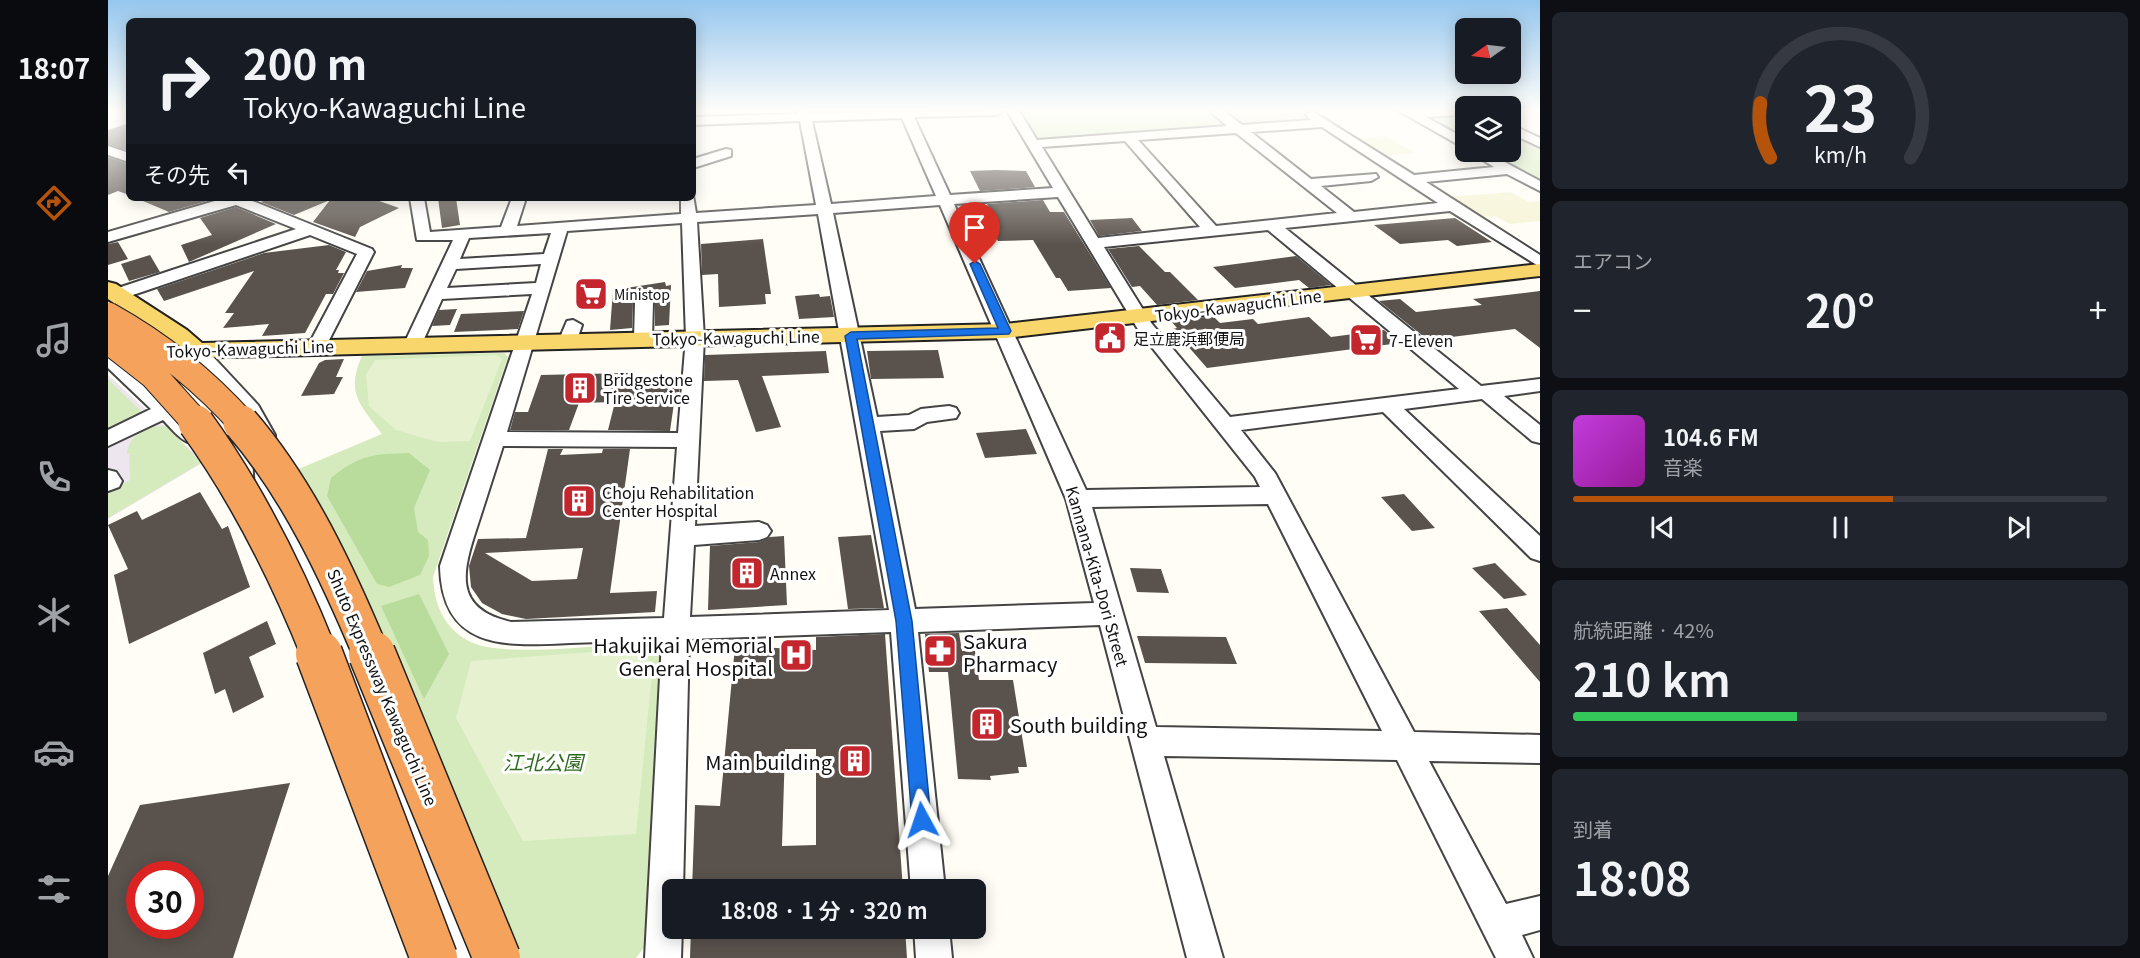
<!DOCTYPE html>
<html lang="ja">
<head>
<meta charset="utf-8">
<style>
  :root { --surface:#171b24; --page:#20242c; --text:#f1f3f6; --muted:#9ea1a6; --line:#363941; --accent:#b45309 }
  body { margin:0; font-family:Georgia,"Noto Sans JP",serif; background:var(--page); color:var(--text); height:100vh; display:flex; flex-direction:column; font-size:22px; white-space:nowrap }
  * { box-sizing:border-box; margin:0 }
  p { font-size:20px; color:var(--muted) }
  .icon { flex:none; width:33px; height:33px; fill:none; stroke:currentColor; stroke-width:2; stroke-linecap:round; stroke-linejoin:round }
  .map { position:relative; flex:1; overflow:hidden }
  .details { display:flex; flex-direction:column; gap:12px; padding:12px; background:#0d0f14; width:600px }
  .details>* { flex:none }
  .hud { position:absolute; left:18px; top:18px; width:570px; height:183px; border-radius:9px; box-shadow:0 3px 15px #0003; background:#171b24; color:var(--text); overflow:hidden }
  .needle { width:39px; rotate:256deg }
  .tools { position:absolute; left:1347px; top:18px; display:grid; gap:12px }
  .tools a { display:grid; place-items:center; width:66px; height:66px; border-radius:9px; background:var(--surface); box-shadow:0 3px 15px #0003; font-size:30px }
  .speed { position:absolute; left:18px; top:861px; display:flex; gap:12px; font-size:30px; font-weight:700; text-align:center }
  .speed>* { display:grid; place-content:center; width:78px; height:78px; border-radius:50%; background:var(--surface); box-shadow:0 3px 15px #0003; line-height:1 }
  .speed .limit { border:9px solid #d22; background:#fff; color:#111 }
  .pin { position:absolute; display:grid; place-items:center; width:51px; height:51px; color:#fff; margin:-62px -26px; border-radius:50% 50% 50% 0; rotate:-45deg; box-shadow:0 0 6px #0007 }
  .pin .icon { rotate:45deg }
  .me { position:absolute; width:66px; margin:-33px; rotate:355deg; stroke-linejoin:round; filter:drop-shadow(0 0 4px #0008) }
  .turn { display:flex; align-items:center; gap:21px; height:126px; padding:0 18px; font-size:27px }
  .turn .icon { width:78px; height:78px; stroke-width:2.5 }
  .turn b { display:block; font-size:42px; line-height:51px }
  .then { display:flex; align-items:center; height:57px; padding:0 18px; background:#0003; gap:12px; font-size:22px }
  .big { font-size:45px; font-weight:600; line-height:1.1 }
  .details .card { flex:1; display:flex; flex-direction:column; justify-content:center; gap:9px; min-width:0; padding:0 21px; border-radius:9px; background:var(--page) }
  .details .dial { align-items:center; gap:0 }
  .dial svg { height:156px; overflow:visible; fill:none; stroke:var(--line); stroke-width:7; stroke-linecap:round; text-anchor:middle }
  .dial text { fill:var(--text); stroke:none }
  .song { display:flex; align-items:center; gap:18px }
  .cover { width:72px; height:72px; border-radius:9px; background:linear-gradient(135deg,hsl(290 70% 55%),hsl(300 70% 35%)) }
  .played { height:6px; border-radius:3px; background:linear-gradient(90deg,var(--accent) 60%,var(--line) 60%) }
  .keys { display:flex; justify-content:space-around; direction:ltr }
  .heat { display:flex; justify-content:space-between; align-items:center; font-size:33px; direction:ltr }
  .charge { height:9px; border-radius:4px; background:linear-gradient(90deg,#34c759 42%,var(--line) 0) }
  .trip { position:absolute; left:554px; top:879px; width:324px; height:60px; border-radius:9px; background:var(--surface); box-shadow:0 3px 15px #0003; font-weight:600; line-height:60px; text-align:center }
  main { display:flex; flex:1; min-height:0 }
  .dock { display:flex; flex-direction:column; width:108px; justify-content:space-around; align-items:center; background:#090b0e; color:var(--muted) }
  .dock .icon { width:42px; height:42px }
  .dock .current { color:var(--accent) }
  .dock b { font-size:27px; color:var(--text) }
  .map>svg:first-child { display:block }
</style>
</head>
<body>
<main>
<nav class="dock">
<b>18:07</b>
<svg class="icon current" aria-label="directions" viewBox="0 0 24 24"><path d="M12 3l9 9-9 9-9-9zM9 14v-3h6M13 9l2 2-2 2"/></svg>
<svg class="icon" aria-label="music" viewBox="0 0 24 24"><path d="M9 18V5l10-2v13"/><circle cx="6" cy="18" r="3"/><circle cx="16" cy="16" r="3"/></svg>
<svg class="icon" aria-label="phone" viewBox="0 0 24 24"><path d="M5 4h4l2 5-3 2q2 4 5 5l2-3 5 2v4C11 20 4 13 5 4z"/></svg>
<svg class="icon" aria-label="climate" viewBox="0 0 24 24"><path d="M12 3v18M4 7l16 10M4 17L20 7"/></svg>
<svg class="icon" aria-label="car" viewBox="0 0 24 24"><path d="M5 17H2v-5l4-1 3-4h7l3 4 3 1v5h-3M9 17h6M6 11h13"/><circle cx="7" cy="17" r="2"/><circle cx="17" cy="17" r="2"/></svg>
<svg class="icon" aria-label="filters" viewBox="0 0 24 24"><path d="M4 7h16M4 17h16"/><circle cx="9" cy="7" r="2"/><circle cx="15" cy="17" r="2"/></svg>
</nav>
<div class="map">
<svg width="1432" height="958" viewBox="0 0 1432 958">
  <rect width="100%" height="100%" fill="#fffdf5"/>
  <!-- industrial -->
  <path fill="#eee6ef" d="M0 375 96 462 0 519Z"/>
  <!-- farmland -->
  <path fill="#f6f3d4" d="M1278 136 1307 153 1274 156 1246 138Z
    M1403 192 1420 202 1432 201V221L1402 224 1387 216 1371 217 1340 197Z"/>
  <!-- green -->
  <path fill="#d5ebbd" d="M912 111H1102L1122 126 932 140Z
    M1357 113V140L1318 118V116Z
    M1403 131 1432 146V180L1377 152H1402Z
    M396 353 400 357 325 577C326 605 337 631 365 643 402 658 505 644 548 641L554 649 537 946 528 958H399L181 473 274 434C253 405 237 394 254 356Z
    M0 379 36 414 0 428Z
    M45 424 49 427 58 425 93 463 0 518V493L22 480 21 455 23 453 19 454C21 437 32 432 45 424Z"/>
  <!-- forest -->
  <path fill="#b9dc9c" d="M301 453 322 470 306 508 310 532 320 540 321 556 312 575 281 587 269 584 219 496 223 478C251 455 265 454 301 453Z
    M311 594 341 654 316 699 273 606Z"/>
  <!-- cemetery -->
  <path fill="#d9e3c4" d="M1117 111H1192L1204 119 1136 125Z"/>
  <!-- pitch -->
  <path fill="#e6f2cf" d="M388 355 394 359 362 441 330 442 288 430 261 406 258 375 267 360Z
    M526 649 545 663 528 834 415 841 348 718 363 661Z"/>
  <!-- building -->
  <path fill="#5a524d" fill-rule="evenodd" d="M21 123V151L0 144V130Z
    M0 157 21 164V195L10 191 0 195Z
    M888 170 918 171 927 187 872 191 862 171Z
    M28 198H109L61 212Z
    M162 198H263L291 208 252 227 247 237 205 222 222 200 186 215 153 202Z
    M330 198H348L352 225 334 228Z
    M935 200 942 212H956L1003 288 960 291 952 278H948L925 240 890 241 882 226H891L879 204Z
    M128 207 168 224 81 262 73 245 104 235 92 218Z
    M1024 218 1034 231 991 236 982 220Z
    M1347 218 1384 242 1349 246 1340 240 1292 244 1266 225Z
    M655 239 663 294H657L658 304 611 307 610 274 594 275 593 244Z
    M10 242 20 259 0 265V244Z
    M221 245 238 252 228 270H231L230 273H236L225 294H218L197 333 154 336 161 324 115 328 126 313H117L146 271 56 301 49 289 156 253Z
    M1031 246 1057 272H1062L1090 300 1049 305 1032 286 1024 287 1000 249Z
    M42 255 52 272 21 281 13 264Z
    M1188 256 1223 285 1201 288 1191 280 1127 288 1105 267Z
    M294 265 293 268H305L297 288 248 292 259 271Z
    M557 282 558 286 563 285 561 325 547 326V302L535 295 525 302 524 328 502 330 505 290Z
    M1432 291V348L1407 329 1320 340 1271 301 1292 299 1308 312 1374 305 1365 299Z
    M711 294 712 297 722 296 726 317 691 319 687 296Z
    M349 309 342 325 324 326 331 310Z
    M416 311 410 329 346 332 353 314Z
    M1105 316 1112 323 1145 319 1150 324 1201 317 1223 337 1276 330 1292 343 1099 368 1065 329 1069 328 1063 321Z
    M830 350 836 378 763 379 759 351Z
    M718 351 721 373 654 376 673 427 648 432 630 380 596 381 597 355Z
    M236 359 228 377H235L226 394 193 396 211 363 217 360Z
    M520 373 518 382 572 381 570 403H566L562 431 500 430 507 402 471 403 461 430H402L407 412H420L433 375Z
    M918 429 929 454 877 458 868 433Z
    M440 449H455L452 455 494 453 495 449H522L502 593 549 591 547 612 418 619 394 614 374 603 363 587 361 566 370 539 418 538ZM475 548 469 579 424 581 377 553Z
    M92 492 114 529 120 526 142 587 21 644 6 575 20 569 0 525 29 511 34 520Z
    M1296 494 1327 528 1304 531 1273 497Z
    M763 535 776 608 740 609 730 537Z
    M676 536 679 605 600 610 602 546 651 542 662 537Z
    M1387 563 1419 595 1396 599 1364 568Z
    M1022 568 1053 569 1061 593 1029 592Z
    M1399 608 1432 645V682L1371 611Z
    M159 621 168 644 141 657 156 697 125 713 117 689 107 694 95 653Z
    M851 633 854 651H867L871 680H905L919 767H910L911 773 882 776 883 780 850 779 840 672H821L817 634Z
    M777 634 795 890H584L587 805 612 806 627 646 708 650V637ZM677 749H708V845L674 846Z
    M1029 636 1118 637 1129 664 1037 663Z
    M182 783 125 958H0V876L32 805ZM32 874H82V926H32Z
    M583 928H797L799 958H582Z"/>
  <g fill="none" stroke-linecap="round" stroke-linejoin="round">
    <defs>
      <path id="minor" d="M690 111H702L703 113 895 111 889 115 806 117 842 195 945 188 899 111H911L929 140 1119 126 1102 111H1116L1134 125 1203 120 1198 115 1204 111 1306 175 1386 167 1362 152H1378L1432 181V191L1399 174 1318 182 1432 255V267L1342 211 1177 228 1373 386 1432 379V391L1396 396 1432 425V443L1424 441 1374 399 1296 409 1432 536V561L1423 558 1275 412 1133 430 1167 473 1306 732 1432 735V763L1321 761 1398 904 1432 896V930L1414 935 1425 958H1388L1289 760 1056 756 1115 958H1079L992 625 810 632 837 890H803L783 632 581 639 575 890H564V928H574L573 958H537L554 640C524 641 493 642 462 643 398 646 334 651 332 566L424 294 334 299 312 348H298L296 344 345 240H309L302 198H316L322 232 393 227 404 198H418L409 226 573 214V198H585V195L588 213 708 205 692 121 585 125V117L690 114ZM794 118 828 196 723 204 704 121ZM1214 127 1330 203 1246 212 1213 186 1263 181 1270 177 1268 174 1203 179 1143 132ZM1128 133 1229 213 1108 226 1030 140ZM1017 141 1092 227 990 238 934 147ZM950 197 1031 331 1147 477 1152 487 978 490 846 204ZM832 205 958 499 986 603 807 609 772 431 806 429 819 422 848 418 851 413 848 408 841 406 813 409 801 415 769 417 725 213ZM710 214 781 610 582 617 586 545 651 540 659 537 663 531 659 525 651 522 587 526 596 338 589 222ZM574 223 578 338 570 433 399 432 459 231ZM1160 230 1351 389 1122 417 1044 324 996 247ZM443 233 436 254 352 259 361 238ZM433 264 428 283 339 288 348 269ZM395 446 569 447 556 618 403 622C341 608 356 567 371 521 379 496 387 471 395 446ZM1160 504 1274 731 1048 727 984 507Z
        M1291 111H1355L1349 115 1318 117 1358 139V149Z
        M1402 124 1432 138V147L1402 133Z
        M0 146 21 153V162L0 155Z
        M618 149 623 150V156L585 168V159Z
        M117 198H137L264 249 266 252 216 350H202L200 346 249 254 202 235 16 298 10 299 1 294 4 290 188 229 128 205 0 242V232Z
        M536 297 545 302 544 339 535 345 526 339 527 302Z
        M465 320 474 325 469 340 460 346 453 344 451 340 459 321Z
        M88 344 95 346 150 405 167 435 170 493 212 573 265 692 308 803 375 958H339L278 807 237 692 186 573 148 493 145 435 134 413 79 350Z
        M0 351 7 353 95 433 98 438 95 443C77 448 66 431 55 420L0 446V430L43 409 0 368Z
        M0 470 8 472 14 481 11 487 0 491Z
        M806 928H841L844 958H808Z"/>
      <path id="major" d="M1432 264V276L897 338 40 359 32 357 28 352 32 347 67 344 0 299V282L8 284 79 330 94 343 897 324Z"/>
    </defs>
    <!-- minor casing -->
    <use href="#minor" stroke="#444" stroke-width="4"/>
    <!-- major casing -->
    <use href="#major" stroke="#222" stroke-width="4"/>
    <!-- minor -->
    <use href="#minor" fill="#fff" fill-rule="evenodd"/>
    <!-- major -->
    <use href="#major" fill="#f9d66b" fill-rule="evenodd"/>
    <defs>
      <path id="highway-bridge-far2" d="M0 316C52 345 95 379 135 424
        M0 340 45 375 89 424"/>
      <path id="highway-bridge-far1" d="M88 423C140 495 179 573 212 656
        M133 423C191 490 230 575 264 656"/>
      <path id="highway-bridge" d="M211 654 326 958
        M264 654 389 958"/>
    </defs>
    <!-- highway-bridge-far2 casing -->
    <use href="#highway-bridge-far2" stroke="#222" stroke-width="29" stroke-linecap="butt"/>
    <!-- highway-bridge-far1 casing -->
    <use href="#highway-bridge-far1" stroke="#222" stroke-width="38" stroke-linecap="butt"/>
    <!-- highway-bridge casing -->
    <use href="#highway-bridge" stroke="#222" stroke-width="49" stroke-linecap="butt"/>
    <!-- highway-bridge-far2 -->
    <use href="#highway-bridge-far2" stroke="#f5a25d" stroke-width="27"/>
    <!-- highway-bridge-far1 -->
    <use href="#highway-bridge-far1" stroke="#f5a25d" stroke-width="35"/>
    <!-- highway-bridge -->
    <use href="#highway-bridge" stroke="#f5a25d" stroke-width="46"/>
  </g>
  <!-- sky -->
  <linearGradient id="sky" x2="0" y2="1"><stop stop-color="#95c6ee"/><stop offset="0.45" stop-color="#fffefa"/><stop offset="1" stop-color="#fffefa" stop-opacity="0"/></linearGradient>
  <rect width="1432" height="245" fill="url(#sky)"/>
  <!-- route -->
  <path fill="#1a73e8" stroke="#114b97" stroke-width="1.5" d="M867 261 872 264 903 331 901 334 749 339 804 621 823 820 820 827 814 830 807 827 804 820 788 621 737 336 743 332 890 328 862 264Z"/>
  <!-- icons -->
  <defs>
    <symbol id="supermarket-square" viewBox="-11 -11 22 22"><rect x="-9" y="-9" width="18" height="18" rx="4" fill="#c4262e" stroke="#fff"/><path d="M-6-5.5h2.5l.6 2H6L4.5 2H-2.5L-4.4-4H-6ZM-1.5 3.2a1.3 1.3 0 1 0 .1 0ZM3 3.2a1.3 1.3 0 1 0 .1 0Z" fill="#fff"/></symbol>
    <symbol id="civic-square" viewBox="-11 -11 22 22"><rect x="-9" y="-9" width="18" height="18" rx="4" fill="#c4262e" stroke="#fff"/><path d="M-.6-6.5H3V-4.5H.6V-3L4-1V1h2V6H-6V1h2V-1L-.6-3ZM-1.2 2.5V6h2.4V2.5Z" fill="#fff"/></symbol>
    <symbol id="building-square" viewBox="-11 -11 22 22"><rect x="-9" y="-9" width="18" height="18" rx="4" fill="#c4262e" stroke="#fff"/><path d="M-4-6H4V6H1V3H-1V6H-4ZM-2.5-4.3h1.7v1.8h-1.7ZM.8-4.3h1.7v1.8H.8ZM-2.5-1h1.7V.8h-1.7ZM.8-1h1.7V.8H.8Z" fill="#fff"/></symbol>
    <symbol id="pharmacy-square" viewBox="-11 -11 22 22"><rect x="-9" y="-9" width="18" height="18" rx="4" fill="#c4262e" stroke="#fff"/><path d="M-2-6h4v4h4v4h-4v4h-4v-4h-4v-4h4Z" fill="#fff"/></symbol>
    <symbol id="hospital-square" viewBox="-11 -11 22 22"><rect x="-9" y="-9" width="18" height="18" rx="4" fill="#c4262e" stroke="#fff"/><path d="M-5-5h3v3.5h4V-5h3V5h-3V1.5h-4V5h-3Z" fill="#fff"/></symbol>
  </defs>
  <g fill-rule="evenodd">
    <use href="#supermarket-square" x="464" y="275" width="38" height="38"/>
    <use href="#civic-square" x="983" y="319" width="38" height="38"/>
    <use href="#supermarket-square" x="1239" y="321" width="38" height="38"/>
    <use href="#building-square" x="453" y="369" width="38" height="38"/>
    <use href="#building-square" x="452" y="482" width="38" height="38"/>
    <use href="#building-square" x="620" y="554" width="38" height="38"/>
    <use href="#pharmacy-square" x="813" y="632" width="38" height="38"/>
    <use href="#hospital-square" x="669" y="636" width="38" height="38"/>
    <use href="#building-square" x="860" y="705" width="38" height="38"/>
    <use href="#building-square" x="728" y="742" width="38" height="38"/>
  </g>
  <g text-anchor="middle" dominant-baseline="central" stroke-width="6" stroke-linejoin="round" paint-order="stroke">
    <!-- far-poi labels -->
    <g font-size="14" fill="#111" stroke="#fff" text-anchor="start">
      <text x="506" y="294">Ministop</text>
    </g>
    <!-- street labels -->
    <g font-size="16" fill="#111" stroke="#fff">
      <text transform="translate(1130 305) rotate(-7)">Tokyo-Kawaguchi Line</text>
      <text transform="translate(628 337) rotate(-1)">Tokyo-Kawaguchi Line</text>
      <text transform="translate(142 348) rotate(-2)">Tokyo-Kawaguchi Line</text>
      <text transform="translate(990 576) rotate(74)">Kannana-Kita-Dori Street</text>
      <text transform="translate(275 687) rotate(67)">Shuto Expressway Kawaguchi Line</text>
    </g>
    <!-- poi labels -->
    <g font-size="16" fill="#111" stroke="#fff" text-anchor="start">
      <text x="1025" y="338">足立鹿浜郵便局</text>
      <text x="1281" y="340">7-Eleven</text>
      <text x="495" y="379">Bridgestone<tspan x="495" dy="18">Tire Service</tspan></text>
      <text x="494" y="492">Choju Rehabilitation<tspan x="494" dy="18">Center Hospital</tspan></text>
      <text x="662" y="573">Annex</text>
    </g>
    <!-- near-poi labels -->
    <g font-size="20" fill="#111" stroke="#fff" text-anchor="start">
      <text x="855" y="640">Sakura<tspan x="855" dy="23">Pharmacy</tspan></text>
      <text x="665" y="644" text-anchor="end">Hakujikai Memorial<tspan x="665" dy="23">General Hospital</tspan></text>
      <text x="902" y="724">South building</text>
      <text x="724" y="761" text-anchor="end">Main building</text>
    </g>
    <!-- near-park labels -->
    <g font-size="20" font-style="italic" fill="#2f6b1f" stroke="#fff">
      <text x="435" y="761">江北公園</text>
    </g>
  </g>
</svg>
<div class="tools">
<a><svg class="needle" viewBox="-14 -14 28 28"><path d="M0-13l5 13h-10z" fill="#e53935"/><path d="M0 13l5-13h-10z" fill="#9ea1a6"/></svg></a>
<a><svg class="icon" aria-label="layers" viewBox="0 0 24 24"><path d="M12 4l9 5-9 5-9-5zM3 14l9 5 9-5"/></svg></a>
</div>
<div class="speed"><div class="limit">30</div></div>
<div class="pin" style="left:867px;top:264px;background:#d93025"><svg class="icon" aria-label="arrive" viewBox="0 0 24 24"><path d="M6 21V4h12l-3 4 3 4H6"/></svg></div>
<svg class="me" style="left:814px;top:820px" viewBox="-20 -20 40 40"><path d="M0-17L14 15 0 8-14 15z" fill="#1a73e8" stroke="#fff" stroke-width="4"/></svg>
<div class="trip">18:08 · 1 分 · 320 m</div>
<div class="hud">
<div class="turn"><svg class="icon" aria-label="right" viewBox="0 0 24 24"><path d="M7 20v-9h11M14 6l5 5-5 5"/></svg><div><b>200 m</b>Tokyo-Kawaguchi Line</div></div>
<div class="then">その先<svg class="icon" aria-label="left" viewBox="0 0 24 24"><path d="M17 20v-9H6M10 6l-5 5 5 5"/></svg></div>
</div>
</div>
<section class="details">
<div class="card dial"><svg viewBox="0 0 100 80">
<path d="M14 69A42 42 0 1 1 86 69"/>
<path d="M14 69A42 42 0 0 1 9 41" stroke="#b45309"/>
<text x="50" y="56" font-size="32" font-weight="700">23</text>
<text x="50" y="72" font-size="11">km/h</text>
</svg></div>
<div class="card"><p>エアコン</p>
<div class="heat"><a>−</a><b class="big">20°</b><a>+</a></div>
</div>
<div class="card">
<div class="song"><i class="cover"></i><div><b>104.6 FM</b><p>音楽</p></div></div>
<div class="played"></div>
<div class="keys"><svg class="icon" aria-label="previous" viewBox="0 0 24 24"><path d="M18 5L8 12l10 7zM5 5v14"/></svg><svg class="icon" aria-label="pause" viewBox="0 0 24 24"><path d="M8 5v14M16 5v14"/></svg><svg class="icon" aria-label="next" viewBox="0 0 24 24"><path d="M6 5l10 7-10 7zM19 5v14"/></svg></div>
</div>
<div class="card"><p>航続距離 · 42%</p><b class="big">210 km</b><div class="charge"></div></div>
<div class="card"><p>到着</p><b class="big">18:08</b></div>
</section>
</main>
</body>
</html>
